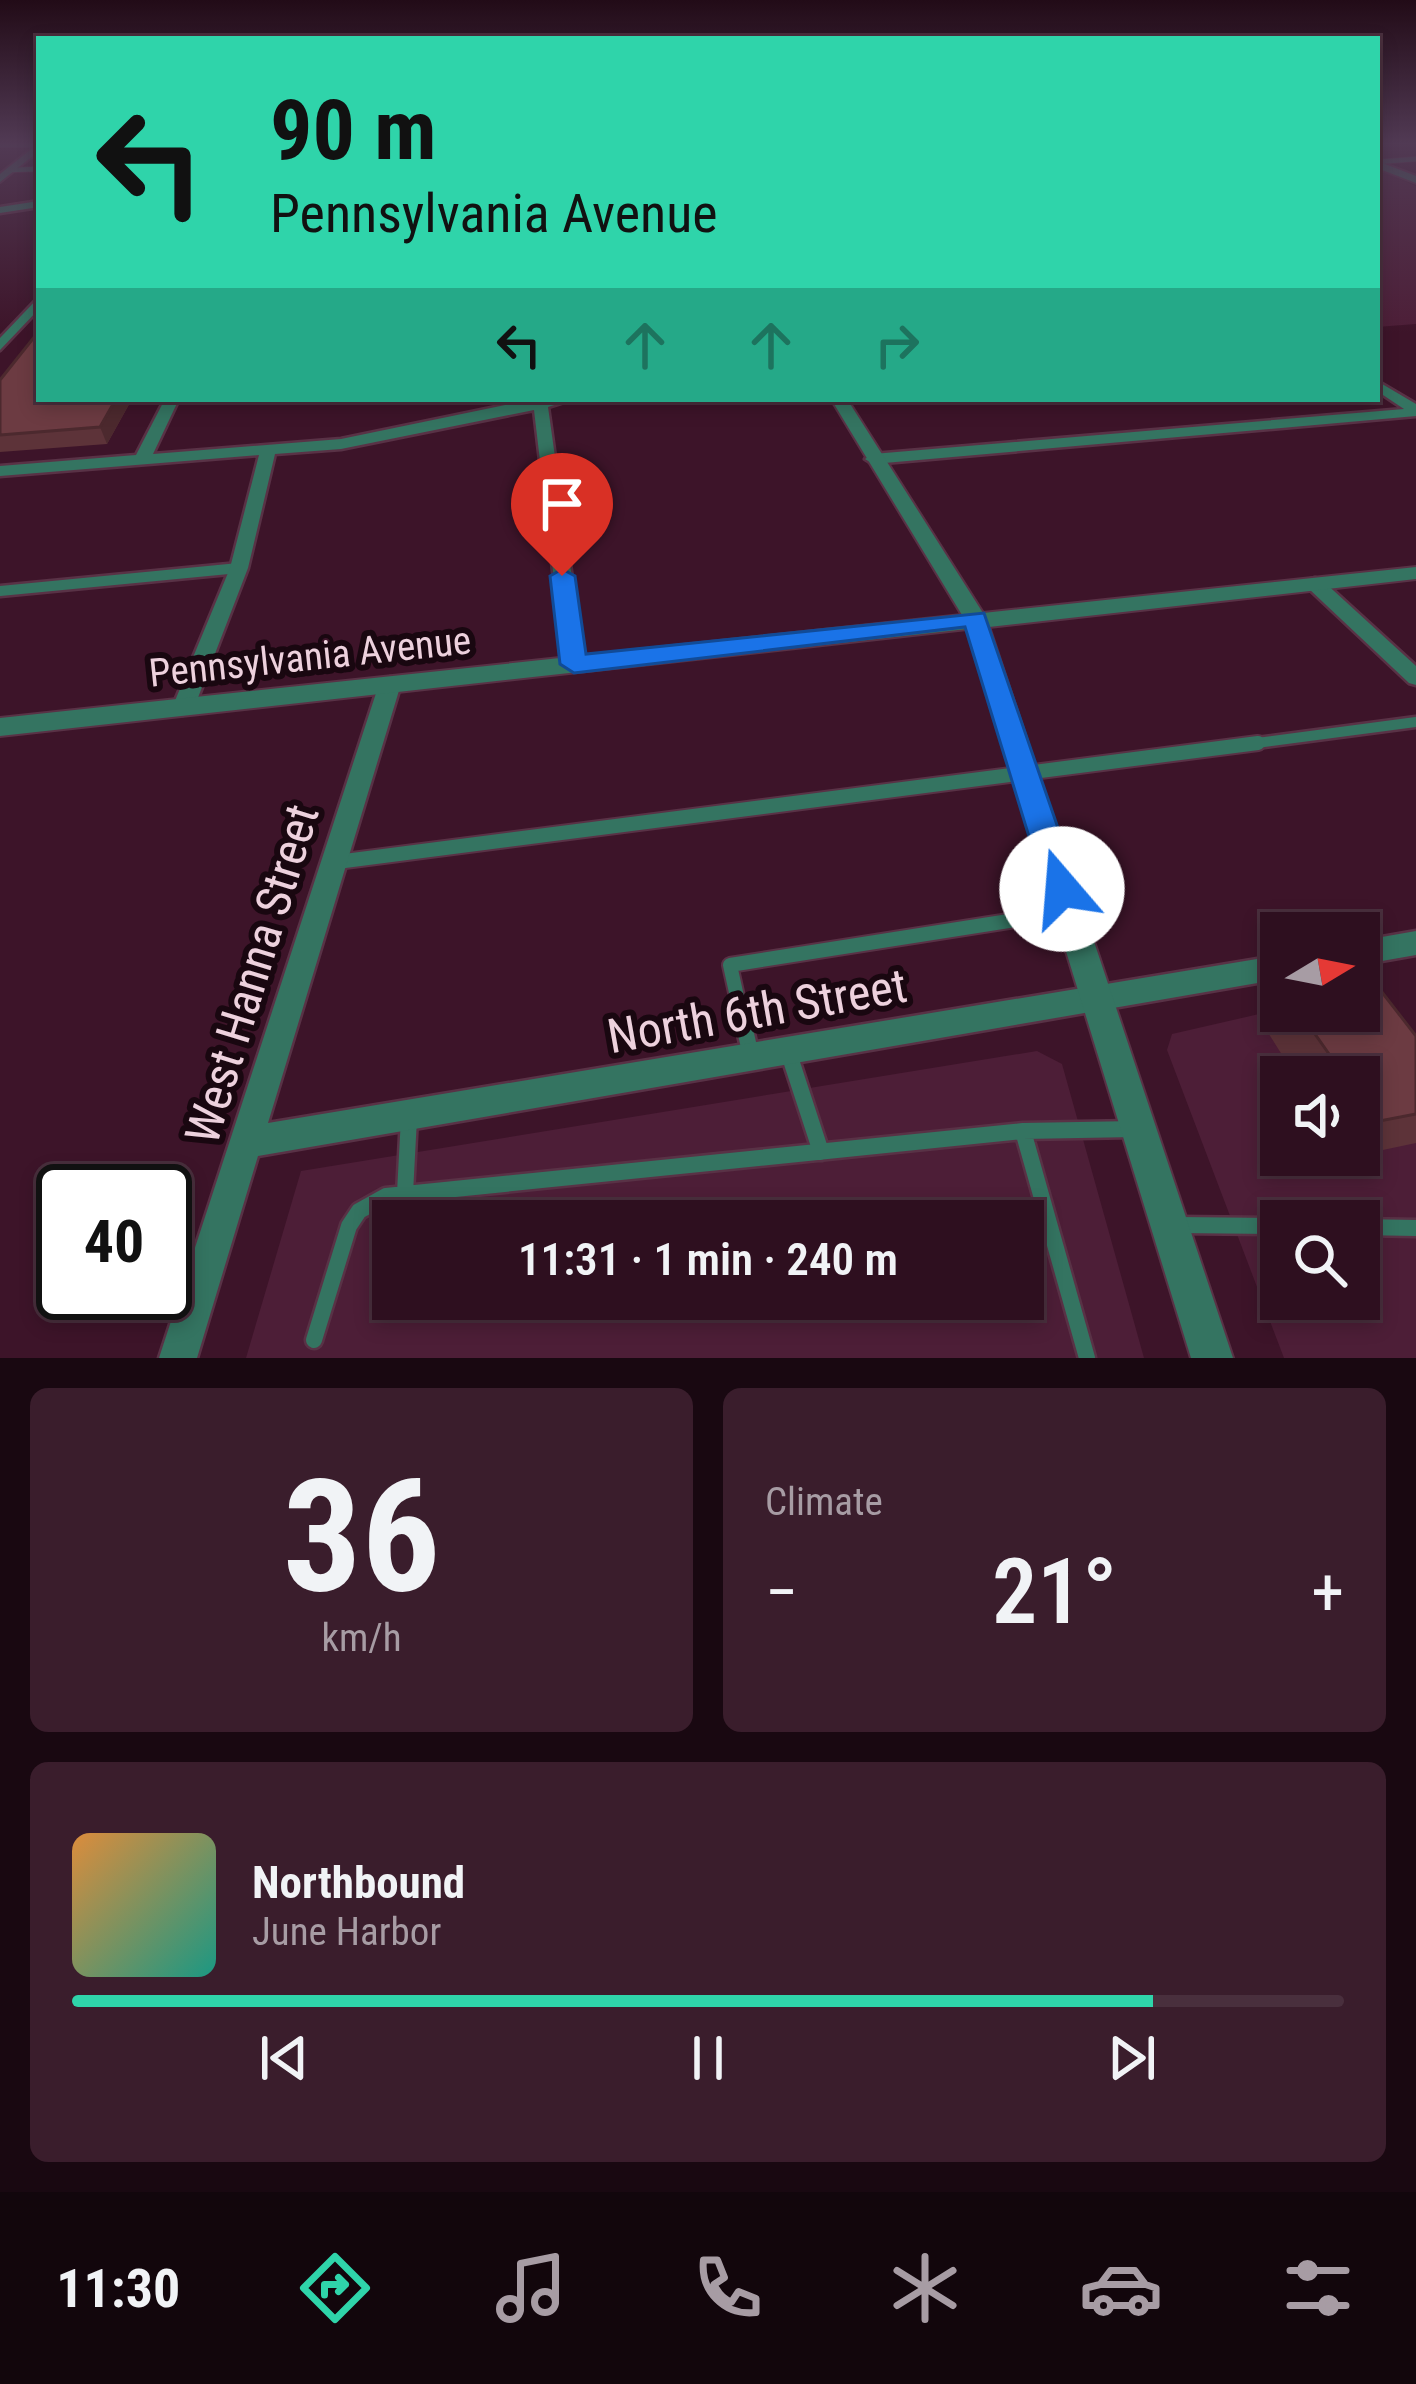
<!DOCTYPE html>
<html lang="en">
<head>
<meta charset="utf-8">
<style>
  :root { --surface:#2e0f1f; --page:#3a1d2c; --text:#f1f3f6; --muted:#a79ca4; --line:#492f3d; --accent:#2fd4aa }
  body { margin:0; font-family:"Roboto Condensed",sans-serif; background:var(--page); color:var(--text); height:100vh; display:flex; flex-direction:column; font-size:45px; white-space:nowrap }
  * { box-sizing:border-box; margin:0 }
  p { font-size:39px; color:var(--muted) }
  .icon { flex:none; width:66px; height:66px; fill:none; stroke:currentColor; stroke-width:2; stroke-linecap:round; stroke-linejoin:round }
  .map { position:relative; height:1358px; overflow:hidden }
  .side { display:flex; flex-direction:column; gap:30px; padding:30px; background:#190811; flex:1 }
  .side>* { flex:none }
  .guide { position:absolute; left:36px; top:36px; width:1344px; height:366px; border-radius:0px; box-shadow:0 6px 18px #0003,0 0 0 3px var(--line); background:#2fd4aa; color:#111; overflow:hidden }
  .needle { width:78px; rotate:80deg }
  .tools { position:absolute; left:1260px; top:912px; display:grid; gap:24px }
  .tools a { display:grid; place-items:center; width:120px; height:120px; border-radius:0px; background:var(--surface); box-shadow:0 6px 18px #0003,0 0 0 3px var(--line); font-size:60px }
  .speed { position:absolute; left:36px; top:1164px; display:flex; gap:24px; font-size:60px; font-weight:700; text-align:center }
  .speed>* { display:grid; place-content:center; width:156px; height:156px; border-radius:50%; background:var(--surface); box-shadow:0 6px 18px #0003,0 0 0 3px var(--line); line-height:1 }
  .speed .limit { border:6px solid #111; border-radius:18px; background:#fff; color:#111 }
  .pin { position:absolute; display:grid; place-items:center; width:102px; height:102px; color:#fff; margin:-123px -51px; border-radius:50% 50% 50% 0; rotate:-45deg; box-shadow:0 0 12px #0007 }
  .pin .icon { rotate:45deg }
  .me { position:absolute; width:132px; margin:-66px; rotate:342deg; stroke-linejoin:round; filter:drop-shadow(0 0 9px #0008) }
  .turn { display:flex; align-items:center; gap:42px; height:252px; padding:0 36px; font-size:54px }
  .turn .icon { width:156px; height:156px; stroke-width:2.5 }
  .turn b { display:block; font-size:84px; line-height:102px }
  .lanes { display:flex; align-items:center; height:114px; padding:0 36px; background:#0003; justify-content:center; gap:60px; direction:ltr }
  .lanes .off { opacity:.35 }
  .big { font-size:90px; font-weight:600; line-height:1.1 }
  .side .widget { flex:1; display:flex; flex-direction:column; justify-content:center; gap:18px; min-width:0; padding:0 42px; border-radius:18px; background:var(--page) }
  .side .dial { align-items:center; gap:0 }
  .dial b { font-size:156px; line-height:1 }
  .song { display:flex; align-items:center; gap:36px }
  .cover { width:144px; height:144px; border-radius:18px; background:linear-gradient(135deg,hsl(30 70% 55%),hsl(170 70% 35%)) }
  .played { height:12px; border-radius:6px; background:linear-gradient(90deg,var(--accent) 85%,var(--line) 85%) }
  .keys { display:flex; justify-content:space-around; direction:ltr }
  .heat { display:flex; justify-content:space-between; align-items:center; font-size:66px; direction:ltr }
  .side .tiles { flex:1; display:grid; gap:30px; grid-template-columns:1fr 1fr }
  .widget:last-child { grid-column:span 2 }
  .trip { position:absolute; left:372px; top:1200px; width:672px; height:120px; border-radius:0px; background:var(--surface); box-shadow:0 6px 18px #0003,0 0 0 3px var(--line); font-weight:600; line-height:120px; text-align:center }
  .dock { display:flex; height:192px; justify-content:space-around; align-items:center; background:#12060c; color:var(--muted) }
  .dock .icon { width:84px; height:84px }
  .dock .on { color:var(--accent) }
  .dock b { font-size:54px; color:var(--text) }
  .map>svg:first-child { display:block }
</style>
</head>
<body>
<div class="map">
<svg width="1416" height="1358" viewBox="0 0 1416 1358">
  <rect width="100%" height="100%" fill="#3d1429"/>
  <!-- built -->
  <path fill="#4d1e37" fill-rule="evenodd" d="M1377 169 1416 186V324L1377 327Z
    M1281 1009 1359 1011 1416 1046V1358H1284L1167 1050 1172 1034ZM1281 1077H1359V1155H1281ZM1281 1221H1359V1299H1281Z
    M1037 1051 1062 1064 1144 1358H246L301 1171ZM393 1221H1023V1299H393Z"/>
  <g fill="none" stroke-linecap="round" stroke-linejoin="round">
    <defs>
      <path id="service-far3" d="M0 145H39
        M1377 162 1416 159
        M11 170 39 169"/>
      <path id="service-far2" d="M0 591 239 568
        M1234 746 1416 722"/>
      <path id="service-far1" d="M337 862 1258 743
        M741 1015 730 965 1015 920 1071 927"/>
      <path id="service" d="M741 1012 751 1056
        M789 1054 821 1152
        M1023 1131 1087 1358
        M405 1193 409 1118
        M1178 1225 1281 1226
        M1359 1227 1416 1228
        M314 1340 349 1226 359 1211 386 1196 1023 1131 1135 1129"/>
      <path id="minor" d="M39 201V207L0 213V207Z
        M39 297V309L0 350V338Z
        M1377 381 1416 404V416L873 464 865 459 873 454 1404 409 1377 391Z
        M165 399H179L153 454 341 439 534 399H573L548 407 584 664 574 671 564 664 534 410 341 449 275 454 248 568 194 708 183 715 175 713 172 708 230 568 259 455 0 476V466L136 455Z
        M1315 578 1322 580 1416 666V685L1409 683 1308 588 1306 584 1308 580Z
        M390 677 401 684 268 1123 1281 955V979L258 1156 197 1358H159L379 684Z
        M1416 931V955L1359 965V941Z"/>
      <path id="tertiary" d="M39 143V151L0 182V174Z
        M1377 161 1416 176V183L1377 168Z
        M831 399H847L983 613 1416 567V579L989 627 1233 1358H1191L967 629 0 736V718L962 615Z"/>
    </defs>
    <!-- service-far3 casing -->
    <use href="#service-far3" stroke="#593246" stroke-width="6"/>
    <!-- service-far2 casing -->
    <use href="#service-far2" stroke="#593246" stroke-width="15"/>
    <!-- service-far1 casing -->
    <use href="#service-far1" stroke="#593246" stroke-width="18"/>
    <!-- service casing -->
    <use href="#service" stroke="#593246" stroke-width="21"/>
    <!-- minor casing -->
    <use href="#minor" stroke="#593246" stroke-width="5"/>
    <!-- tertiary casing -->
    <use href="#tertiary" stroke="#593246" stroke-width="4"/>
    <!-- service-far3 -->
    <use href="#service-far3" stroke="#347461" stroke-width="4.5"/>
    <!-- service-far2 -->
    <use href="#service-far2" stroke="#347461" stroke-width="10"/>
    <!-- service-far1 -->
    <use href="#service-far1" stroke="#347461" stroke-width="14"/>
    <!-- service -->
    <use href="#service" stroke="#347461" stroke-width="16"/>
    <!-- minor -->
    <use href="#minor" fill="#347461" fill-rule="evenodd"/>
    <!-- tertiary -->
    <use href="#tertiary" fill="#347461" fill-rule="evenodd"/>
  </g>
  <!-- wall -->
  <path fill="#5d3339" d="M0 380 39 399H132L107 444 0 452Z
    M1281 1010 1359 1011 1416 1036V1143L1359 1155V1077H1291L1281 1062 1284 1058 1267 1031Z
    M1322 1155H1358L1326 1162Z"/>
  <!-- shaded-wall -->
  <path fill="#4c292e" d="M116 399H132L107 444 100 427Z"/>
  <!-- building -->
  <path fill="#6c3b42" stroke="#4c292e" stroke-width="3" d="M39 331V399H116L100 427 0 435V380Z
    M1371 978 1416 1036V1114L1359 1125V1077H1335L1321 1056 1329 1054 1308 1024H1315L1306 1011H1359V980Z"/>
  <!-- sky -->
  <linearGradient id="sky" x2="0" y2="1"><stop stop-color="#220b17"/><stop offset="0.43" stop-color="#513a54"/><stop offset="1" stop-color="#513a54" stop-opacity="0"/></linearGradient>
  <rect width="1416" height="333" fill="url(#sky)"/>
  <!-- route -->
  <path fill="#1a73e8" stroke="#114b97" stroke-width="3" d="M562 569 575 576 586 654 984 613 1079 889 1074 899 1062 903 1050 899 1045 889 965 627 574 673 560 664 550 576Z"/>
  <g text-anchor="middle" dominant-baseline="central" stroke-width="12" stroke-linejoin="round" paint-order="stroke">
    <!-- street labels -->
    <g font-size="39" fill="#edd1dd" stroke="#190710">
      <text transform="translate(310 657) rotate(-6)">Pennsylvania Avenue</text>
    </g>
    <!-- near-street labels -->
    <g font-size="48" fill="#edd1dd" stroke="#190710">
      <text transform="translate(252 974) rotate(-73)">West Hanna Street</text>
      <text transform="translate(757 1011) rotate(-10)">North 6th Street</text>
    </g>
  </g>
</svg>
<div class="tools">
<a><svg class="needle" viewBox="-14 -14 28 28"><path d="M0-13l5 13h-10z" fill="#e53935"/><path d="M0 13l5-13h-10z" fill="#a79ca4"/></svg></a>
<a><svg class="icon" aria-label="sound" viewBox="0 0 24 24"><path d="M4 9h4l5-4v14l-5-4H4zM17 9q2 3 0 6"/></svg></a>
<a><svg class="icon" aria-label="search" viewBox="0 0 24 24"><circle cx="10" cy="10" r="6"/><path d="M15 15l6 6"/></svg></a>
</div>
<div class="speed"><div class="limit">40</div></div>
<div class="pin" style="left:562px;top:576px;background:#d93025"><svg class="icon" aria-label="arrive" viewBox="0 0 24 24"><path d="M6 21V4h12l-3 4 3 4H6"/></svg></div>
<svg class="me" style="left:1062px;top:889px" viewBox="-20 -20 40 40"><circle r="19" fill="#fff"/><path d="M0-13L10 11 0 6-10 11z" fill="#1a73e8"/></svg>
<div class="trip">11:31 · 1 min · 240 m</div>
<div class="guide">
<div class="turn"><svg class="icon" aria-label="left" viewBox="0 0 24 24"><path d="M17 20v-9H6M10 6l-5 5 5 5"/></svg><div><b>90 m</b>Pennsylvania Avenue</div></div>
<div class="lanes"><svg class="icon" aria-label="left" viewBox="0 0 24 24"><path d="M17 20v-9H6M10 6l-5 5 5 5"/></svg><svg class="icon off" aria-label="ahead" viewBox="0 0 24 24"><path d="M12 20V5M6 11l6-6 6 6"/></svg><svg class="icon off" aria-label="ahead" viewBox="0 0 24 24"><path d="M12 20V5M6 11l6-6 6 6"/></svg><svg class="icon off" aria-label="right" viewBox="0 0 24 24"><path d="M7 20v-9h11M14 6l5 5-5 5"/></svg></div>
</div>
</div>
<section class="side">
<div class="tiles">
<div class="widget dial"><b>36</b><p>km/h</p></div>
<div class="widget"><p>Climate</p>
<div class="heat"><a>−</a><b class="big">21°</b><a>+</a></div>
</div>
<div class="widget">
<div class="song"><i class="cover"></i><div><b>Northbound</b><p>June Harbor</p></div></div>
<div class="played"></div>
<div class="keys"><svg class="icon" aria-label="previous" viewBox="0 0 24 24"><path d="M18 5L8 12l10 7zM5 5v14"/></svg><svg class="icon" aria-label="pause" viewBox="0 0 24 24"><path d="M8 5v14M16 5v14"/></svg><svg class="icon" aria-label="next" viewBox="0 0 24 24"><path d="M6 5l10 7-10 7zM19 5v14"/></svg></div>
</div>
</div>
</section>
<nav class="dock">
<b>11:30</b>
<svg class="icon on" aria-label="directions" viewBox="0 0 24 24"><path d="M12 3l9 9-9 9-9-9zM9 14v-3h6M13 9l2 2-2 2"/></svg>
<svg class="icon" aria-label="music" viewBox="0 0 24 24"><path d="M9 18V5l10-2v13"/><circle cx="6" cy="18" r="3"/><circle cx="16" cy="16" r="3"/></svg>
<svg class="icon" aria-label="phone" viewBox="0 0 24 24"><path d="M5 4h4l2 5-3 2q2 4 5 5l2-3 5 2v4C11 20 4 13 5 4z"/></svg>
<svg class="icon" aria-label="climate" viewBox="0 0 24 24"><path d="M12 3v18M4 7l16 10M4 17L20 7"/></svg>
<svg class="icon" aria-label="car" viewBox="0 0 24 24"><path d="M5 17H2v-5l4-1 3-4h7l3 4 3 1v5h-3M9 17h6M6 11h13"/><circle cx="7" cy="17" r="2"/><circle cx="17" cy="17" r="2"/></svg>
<svg class="icon" aria-label="filters" viewBox="0 0 24 24"><path d="M4 7h16M4 17h16"/><circle cx="9" cy="7" r="2"/><circle cx="15" cy="17" r="2"/></svg>
</nav>
</body>
</html>
